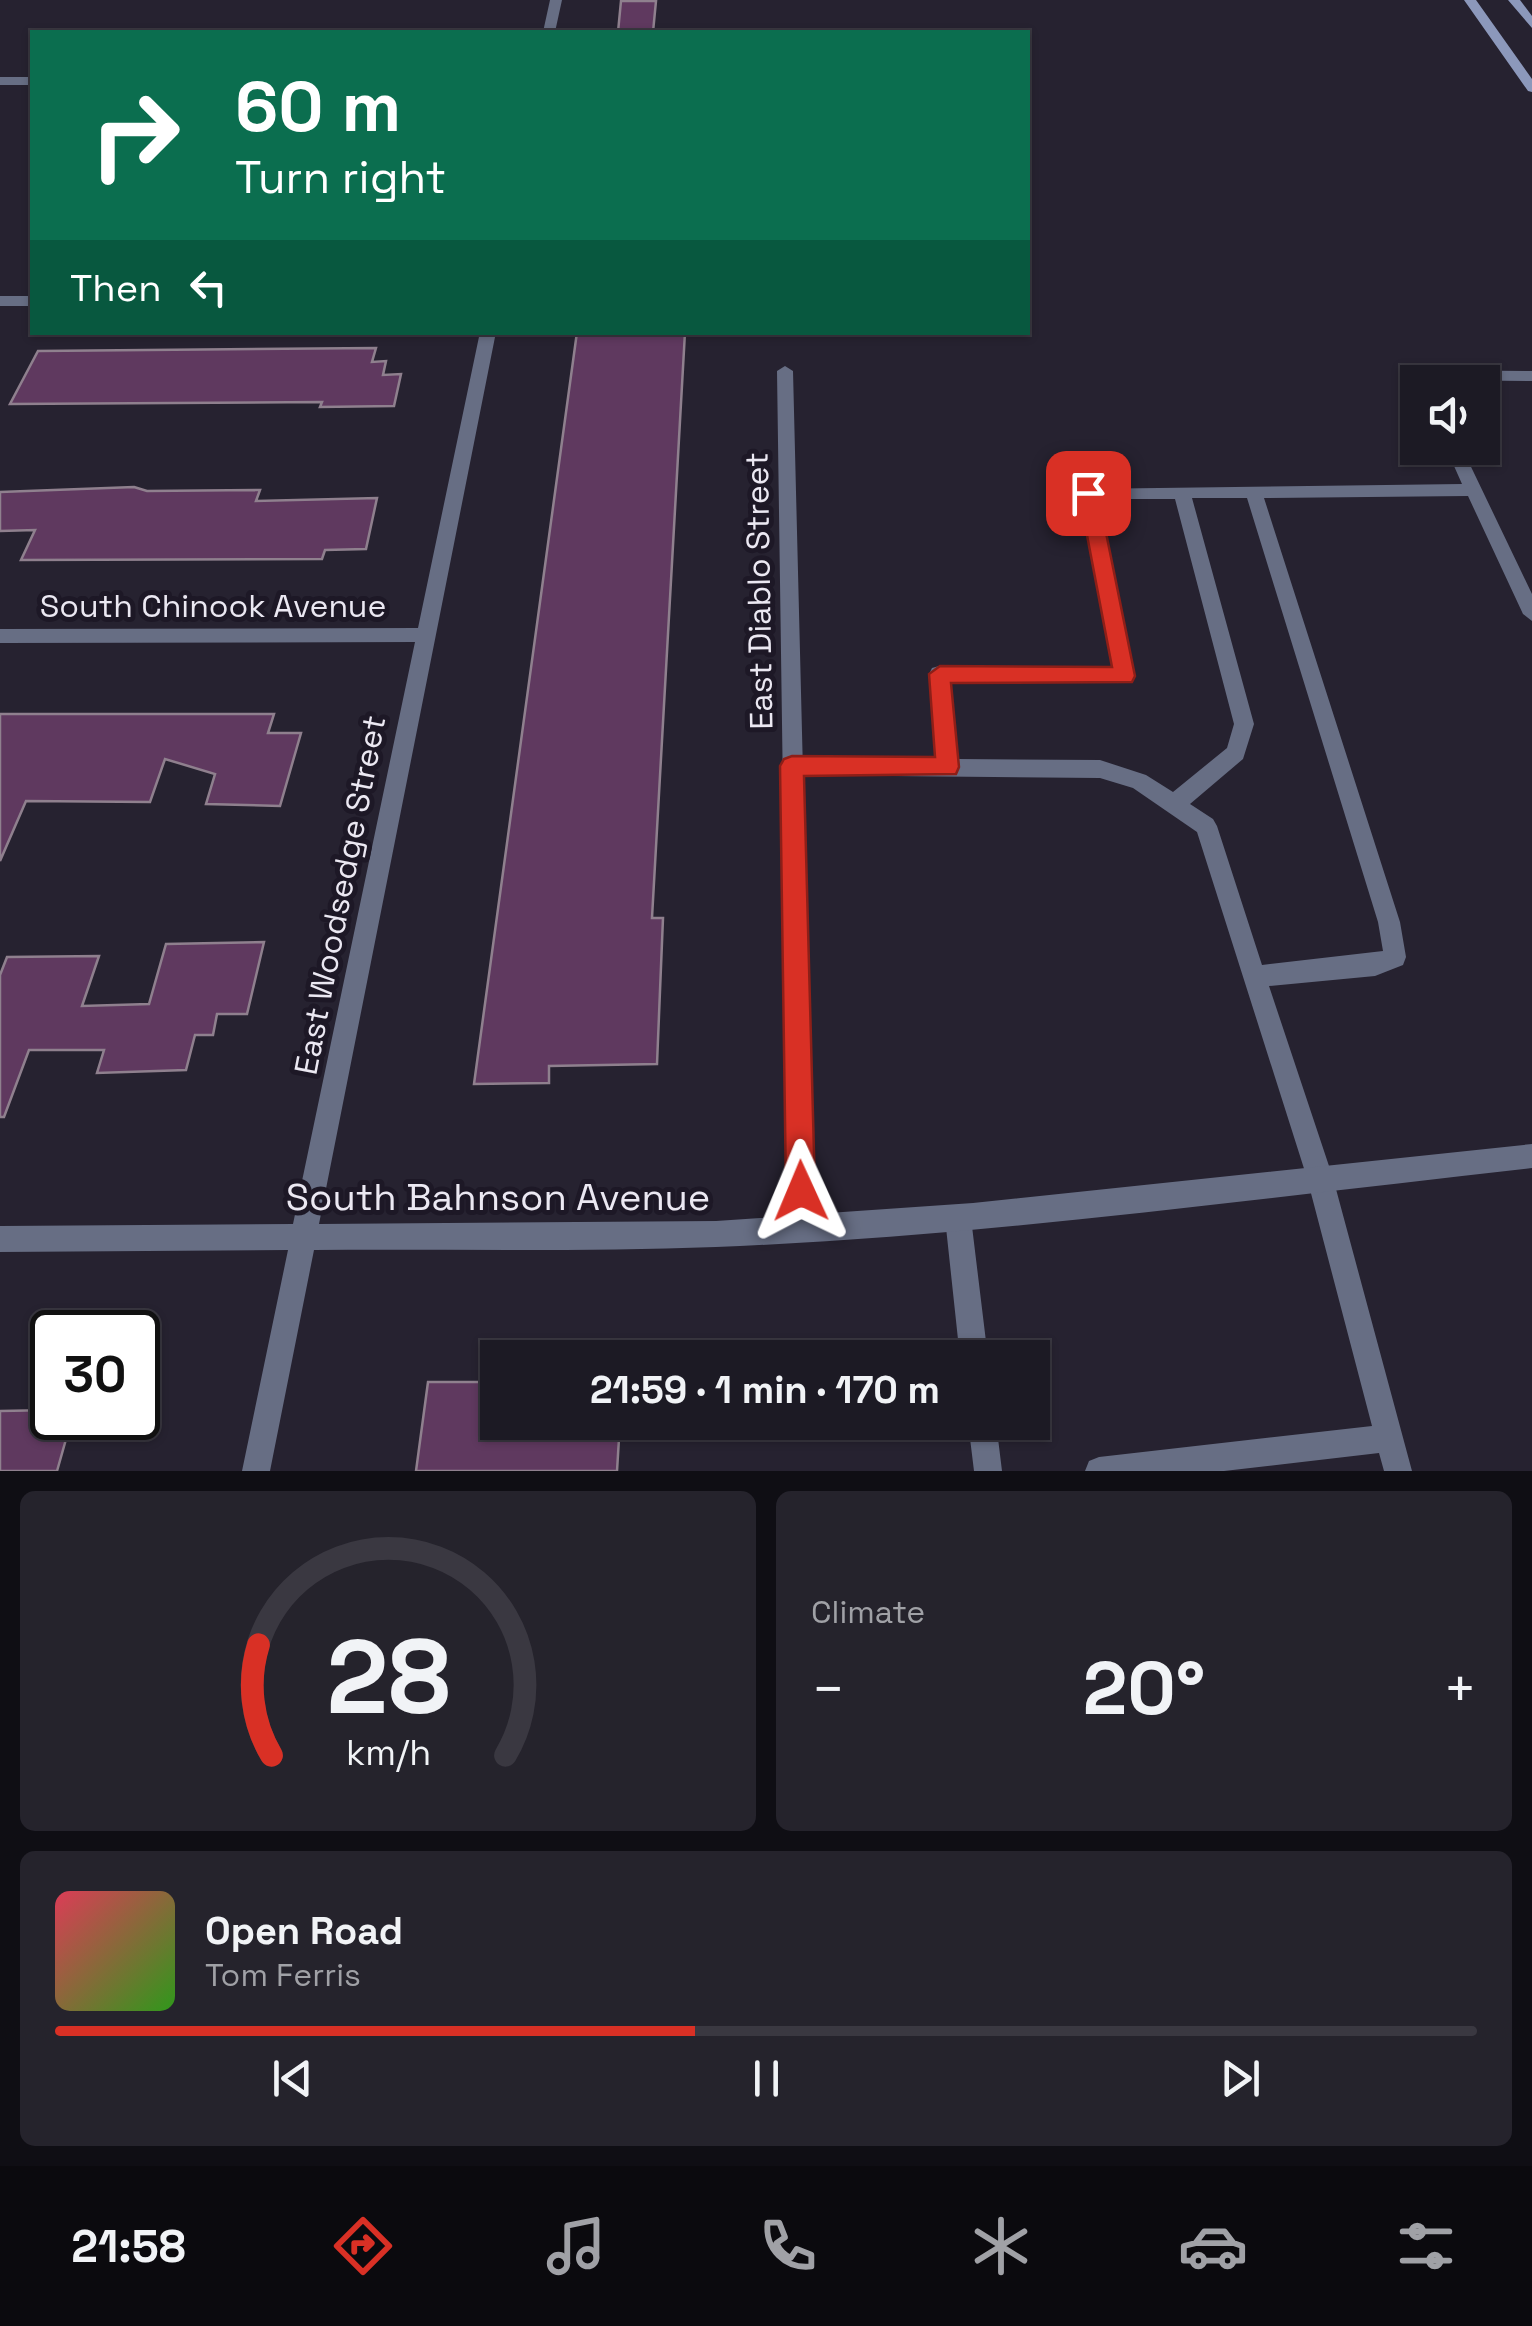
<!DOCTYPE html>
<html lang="en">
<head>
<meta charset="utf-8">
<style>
  :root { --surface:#1c1a24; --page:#25232c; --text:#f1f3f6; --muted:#a0a1a6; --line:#3a3841; --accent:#d93025 }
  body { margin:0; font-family:"Space Grotesk",sans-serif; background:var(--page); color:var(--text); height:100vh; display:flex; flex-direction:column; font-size:38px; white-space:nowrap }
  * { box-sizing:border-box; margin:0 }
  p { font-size:32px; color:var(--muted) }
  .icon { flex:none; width:55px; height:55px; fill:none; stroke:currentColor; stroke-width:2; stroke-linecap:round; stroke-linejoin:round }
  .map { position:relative; height:1471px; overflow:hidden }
  .panel { display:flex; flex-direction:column; gap:20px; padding:20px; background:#0f0e14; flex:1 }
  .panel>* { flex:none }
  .top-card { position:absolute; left:30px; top:30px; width:1000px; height:305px; border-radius:0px; box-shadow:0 2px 8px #0004,0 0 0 2px var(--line); background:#0b6e4f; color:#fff; overflow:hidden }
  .fabs { position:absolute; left:1400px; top:365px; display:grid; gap:20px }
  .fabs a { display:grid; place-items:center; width:100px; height:100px; border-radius:0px; background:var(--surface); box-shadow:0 2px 8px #0004,0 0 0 2px var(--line); font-size:50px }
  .speed { position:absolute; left:30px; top:1310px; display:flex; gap:20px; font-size:50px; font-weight:700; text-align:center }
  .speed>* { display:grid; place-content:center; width:130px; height:130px; border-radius:50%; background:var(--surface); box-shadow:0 2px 8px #0004,0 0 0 2px var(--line); line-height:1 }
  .speed .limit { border:5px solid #111; border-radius:15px; background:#fff; color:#111 }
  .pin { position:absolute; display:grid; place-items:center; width:85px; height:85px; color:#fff; margin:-42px; border-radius:20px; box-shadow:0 5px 15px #0006 }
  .me { position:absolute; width:110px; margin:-55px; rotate:359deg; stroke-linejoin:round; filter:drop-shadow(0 0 8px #0008) }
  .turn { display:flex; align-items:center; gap:35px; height:210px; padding:0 40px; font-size:45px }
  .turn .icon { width:130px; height:130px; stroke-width:2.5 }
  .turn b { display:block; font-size:70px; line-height:85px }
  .then { display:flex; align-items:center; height:95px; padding:0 40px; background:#0003; gap:20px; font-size:38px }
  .big { font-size:75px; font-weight:700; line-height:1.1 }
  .panel .widget { flex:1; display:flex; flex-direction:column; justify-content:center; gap:15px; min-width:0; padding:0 35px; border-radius:15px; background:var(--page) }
  .panel .dial { align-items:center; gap:0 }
  .dial svg { height:260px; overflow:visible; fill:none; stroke:var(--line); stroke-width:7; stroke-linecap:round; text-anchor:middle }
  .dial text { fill:var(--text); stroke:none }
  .song { display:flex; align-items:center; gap:30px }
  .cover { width:120px; height:120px; border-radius:15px; background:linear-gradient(135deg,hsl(350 70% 55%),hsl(110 70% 35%)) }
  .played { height:10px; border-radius:5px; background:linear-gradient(90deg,var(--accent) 45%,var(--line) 45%) }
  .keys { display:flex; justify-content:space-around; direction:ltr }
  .heat { display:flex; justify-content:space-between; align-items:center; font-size:55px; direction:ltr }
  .panel .tiles { flex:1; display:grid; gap:20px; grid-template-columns:1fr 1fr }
  .widget:last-child { grid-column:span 2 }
  .trip { position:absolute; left:480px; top:1340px; width:570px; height:100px; border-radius:0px; background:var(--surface); box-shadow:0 2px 8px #0004,0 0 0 2px var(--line); font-weight:700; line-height:100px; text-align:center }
  .dock { display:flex; height:160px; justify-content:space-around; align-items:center; background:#0b0a0e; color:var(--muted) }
  .dock .icon { width:70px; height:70px }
  .dock .current { color:var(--accent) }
  .dock b { font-size:45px; color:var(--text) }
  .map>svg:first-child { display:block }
</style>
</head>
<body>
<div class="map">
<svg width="1532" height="1471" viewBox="0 0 1532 1471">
  <rect width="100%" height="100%" fill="#262230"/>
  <!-- building -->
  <path fill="#5f395f" stroke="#8f808e" stroke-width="2.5" d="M621 1H656L653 32H618Z
    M577 332H685L652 918H663L657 1064 549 1066V1083L474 1084Z
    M376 348 372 362 386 361 383 375 401 374 394 406 320 407 322 402 10 404 38 351Z
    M134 487 147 491 260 490 256 501 377 498 366 549 325 550 322 559 21 560 35 530 0 531V492Z
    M0 714H274L268 733H301L280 806 206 804 215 774 165 759 150 802 26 801 0 861Z
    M264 942 247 1014H217L213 1035H195L186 1070 97 1073 104 1050H29L4 1117H0V975L7 957 99 956 82 1006 149 1004 166 944Z
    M428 1382H498V1422H620L617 1471H416Z
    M52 1410V1418H72L57 1471H0V1411Z"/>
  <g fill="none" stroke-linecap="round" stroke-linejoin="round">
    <!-- lane -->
    <path fill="#676e84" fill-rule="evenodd" d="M1420 370 1532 371V381L1431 380 1418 384 1412 375Z
      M1446 448H1462L1532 594V621L1523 614 1468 496 1264 498 1400 922 1406 957 1403 965 1375 976 1269 986 1333 1178 1412 1471H1384L1379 1453 1224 1471H1085L1089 1461 1099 1457 1372 1426 1307 1178 1197 832 1133 788 1100 778 792 775 785 772 782 766 785 760 792 757 937 759 929 674 932 668 939 666 1113 668 1080 493 1083 489 1462 484ZM1192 498H1247L1378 922 1383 951 1262 965 1217 826 1213 819 1190 804 1243 759 1254 724ZM1099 499H1175L1234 724 1227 748 1173 792 1146 775 1100 760 957 759 949 682H1131L1134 676Z
      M958 1205 967 1209 971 1218 988 1358H960L945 1218 949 1209Z
      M968 1422H996L1002 1471H974Z"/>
    <!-- street -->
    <path fill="#676e84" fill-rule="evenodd" d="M550 0H562L555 32H543Z
      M0 77H32V85H0Z
      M0 296H32V306H0Z
      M480 332H496L319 1224 716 1221 789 1216 777 371 785 366 793 371 814 1214 973 1203 1532 1144V1168C1261 1198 988 1236 716 1247 583 1252 448 1249 314 1250L270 1471H242L288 1250 0 1252V1226L293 1224 415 642 0 643V629L418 628Z"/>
    <!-- secondary -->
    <path fill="#8c98bb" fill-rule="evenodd" d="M1464 0H1476L1532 79V92L1528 91Z
      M1508 0H1520L1532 16V28Z"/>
  </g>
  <!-- route -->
  <path fill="#d93025" stroke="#8d1f18" stroke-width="2.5" d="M1088 486 1098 493 1135 676 1132 682 951 683 959 767 956 774 804 776 815 1191 811 1201 801 1205 791 1201 786 1191 780 766 784 759 792 756 935 757 929 674 940 666 1112 667 1079 493Z"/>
  <g text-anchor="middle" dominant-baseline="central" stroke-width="10" stroke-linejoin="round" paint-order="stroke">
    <!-- street labels -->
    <g font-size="32" fill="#ebe8f2" stroke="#1d1826">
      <text transform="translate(759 591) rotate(-91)">East Diablo Street</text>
      <text x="213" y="606">South Chinook Avenue</text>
      <text transform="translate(340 895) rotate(-79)">East Woodsedge Street</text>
    </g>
    <!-- near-street labels -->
    <g font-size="38" fill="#ebe8f2" stroke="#1d1826">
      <text x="498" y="1197">South Bahnson Avenue</text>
    </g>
  </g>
</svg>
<div class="fabs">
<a><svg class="icon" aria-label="sound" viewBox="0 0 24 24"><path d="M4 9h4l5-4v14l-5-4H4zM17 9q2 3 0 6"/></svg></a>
</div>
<div class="speed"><div class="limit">30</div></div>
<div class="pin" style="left:1088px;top:493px;background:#d93025"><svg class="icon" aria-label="arrive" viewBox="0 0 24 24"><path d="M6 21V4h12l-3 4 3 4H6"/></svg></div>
<svg class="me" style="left:801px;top:1191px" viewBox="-20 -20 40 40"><path d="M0-17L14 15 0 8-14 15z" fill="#d93025" stroke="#fff" stroke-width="4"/></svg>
<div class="trip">21:59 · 1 min · 170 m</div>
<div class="top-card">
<div class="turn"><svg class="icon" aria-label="right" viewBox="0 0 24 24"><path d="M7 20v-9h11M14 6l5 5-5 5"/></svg><div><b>60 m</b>Turn right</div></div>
<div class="then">Then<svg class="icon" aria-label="left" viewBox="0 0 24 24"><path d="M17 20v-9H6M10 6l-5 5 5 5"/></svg></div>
</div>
</div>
<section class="panel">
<div class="tiles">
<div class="widget dial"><svg viewBox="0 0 100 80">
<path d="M14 69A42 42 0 1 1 86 69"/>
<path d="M14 69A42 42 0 0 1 10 35" stroke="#d93025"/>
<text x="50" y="56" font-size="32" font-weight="700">28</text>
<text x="50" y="72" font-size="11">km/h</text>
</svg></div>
<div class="widget"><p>Climate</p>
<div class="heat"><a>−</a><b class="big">20°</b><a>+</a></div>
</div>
<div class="widget">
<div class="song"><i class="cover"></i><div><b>Open Road</b><p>Tom Ferris</p></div></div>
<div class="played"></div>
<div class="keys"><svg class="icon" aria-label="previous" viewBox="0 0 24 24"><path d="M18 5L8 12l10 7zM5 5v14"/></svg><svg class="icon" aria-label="pause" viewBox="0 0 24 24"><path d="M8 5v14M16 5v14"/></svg><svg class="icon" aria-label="next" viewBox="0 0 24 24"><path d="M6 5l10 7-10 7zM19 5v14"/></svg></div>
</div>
</div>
</section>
<nav class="dock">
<b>21:58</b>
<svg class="icon current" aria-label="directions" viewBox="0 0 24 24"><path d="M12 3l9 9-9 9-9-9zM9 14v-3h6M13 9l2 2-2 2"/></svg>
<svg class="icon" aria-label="music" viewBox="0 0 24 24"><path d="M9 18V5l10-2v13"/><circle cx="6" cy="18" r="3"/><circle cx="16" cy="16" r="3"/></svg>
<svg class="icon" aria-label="phone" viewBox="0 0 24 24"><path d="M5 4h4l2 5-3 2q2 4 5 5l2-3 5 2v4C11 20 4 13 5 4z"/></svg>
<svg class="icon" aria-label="climate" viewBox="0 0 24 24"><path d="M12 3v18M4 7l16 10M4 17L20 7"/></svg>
<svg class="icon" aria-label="car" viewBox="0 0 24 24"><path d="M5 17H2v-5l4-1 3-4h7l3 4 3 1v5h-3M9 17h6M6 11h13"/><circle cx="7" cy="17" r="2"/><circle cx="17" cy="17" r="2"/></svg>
<svg class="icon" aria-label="filters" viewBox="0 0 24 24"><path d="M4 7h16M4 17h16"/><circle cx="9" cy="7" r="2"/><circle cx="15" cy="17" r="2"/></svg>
</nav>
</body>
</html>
